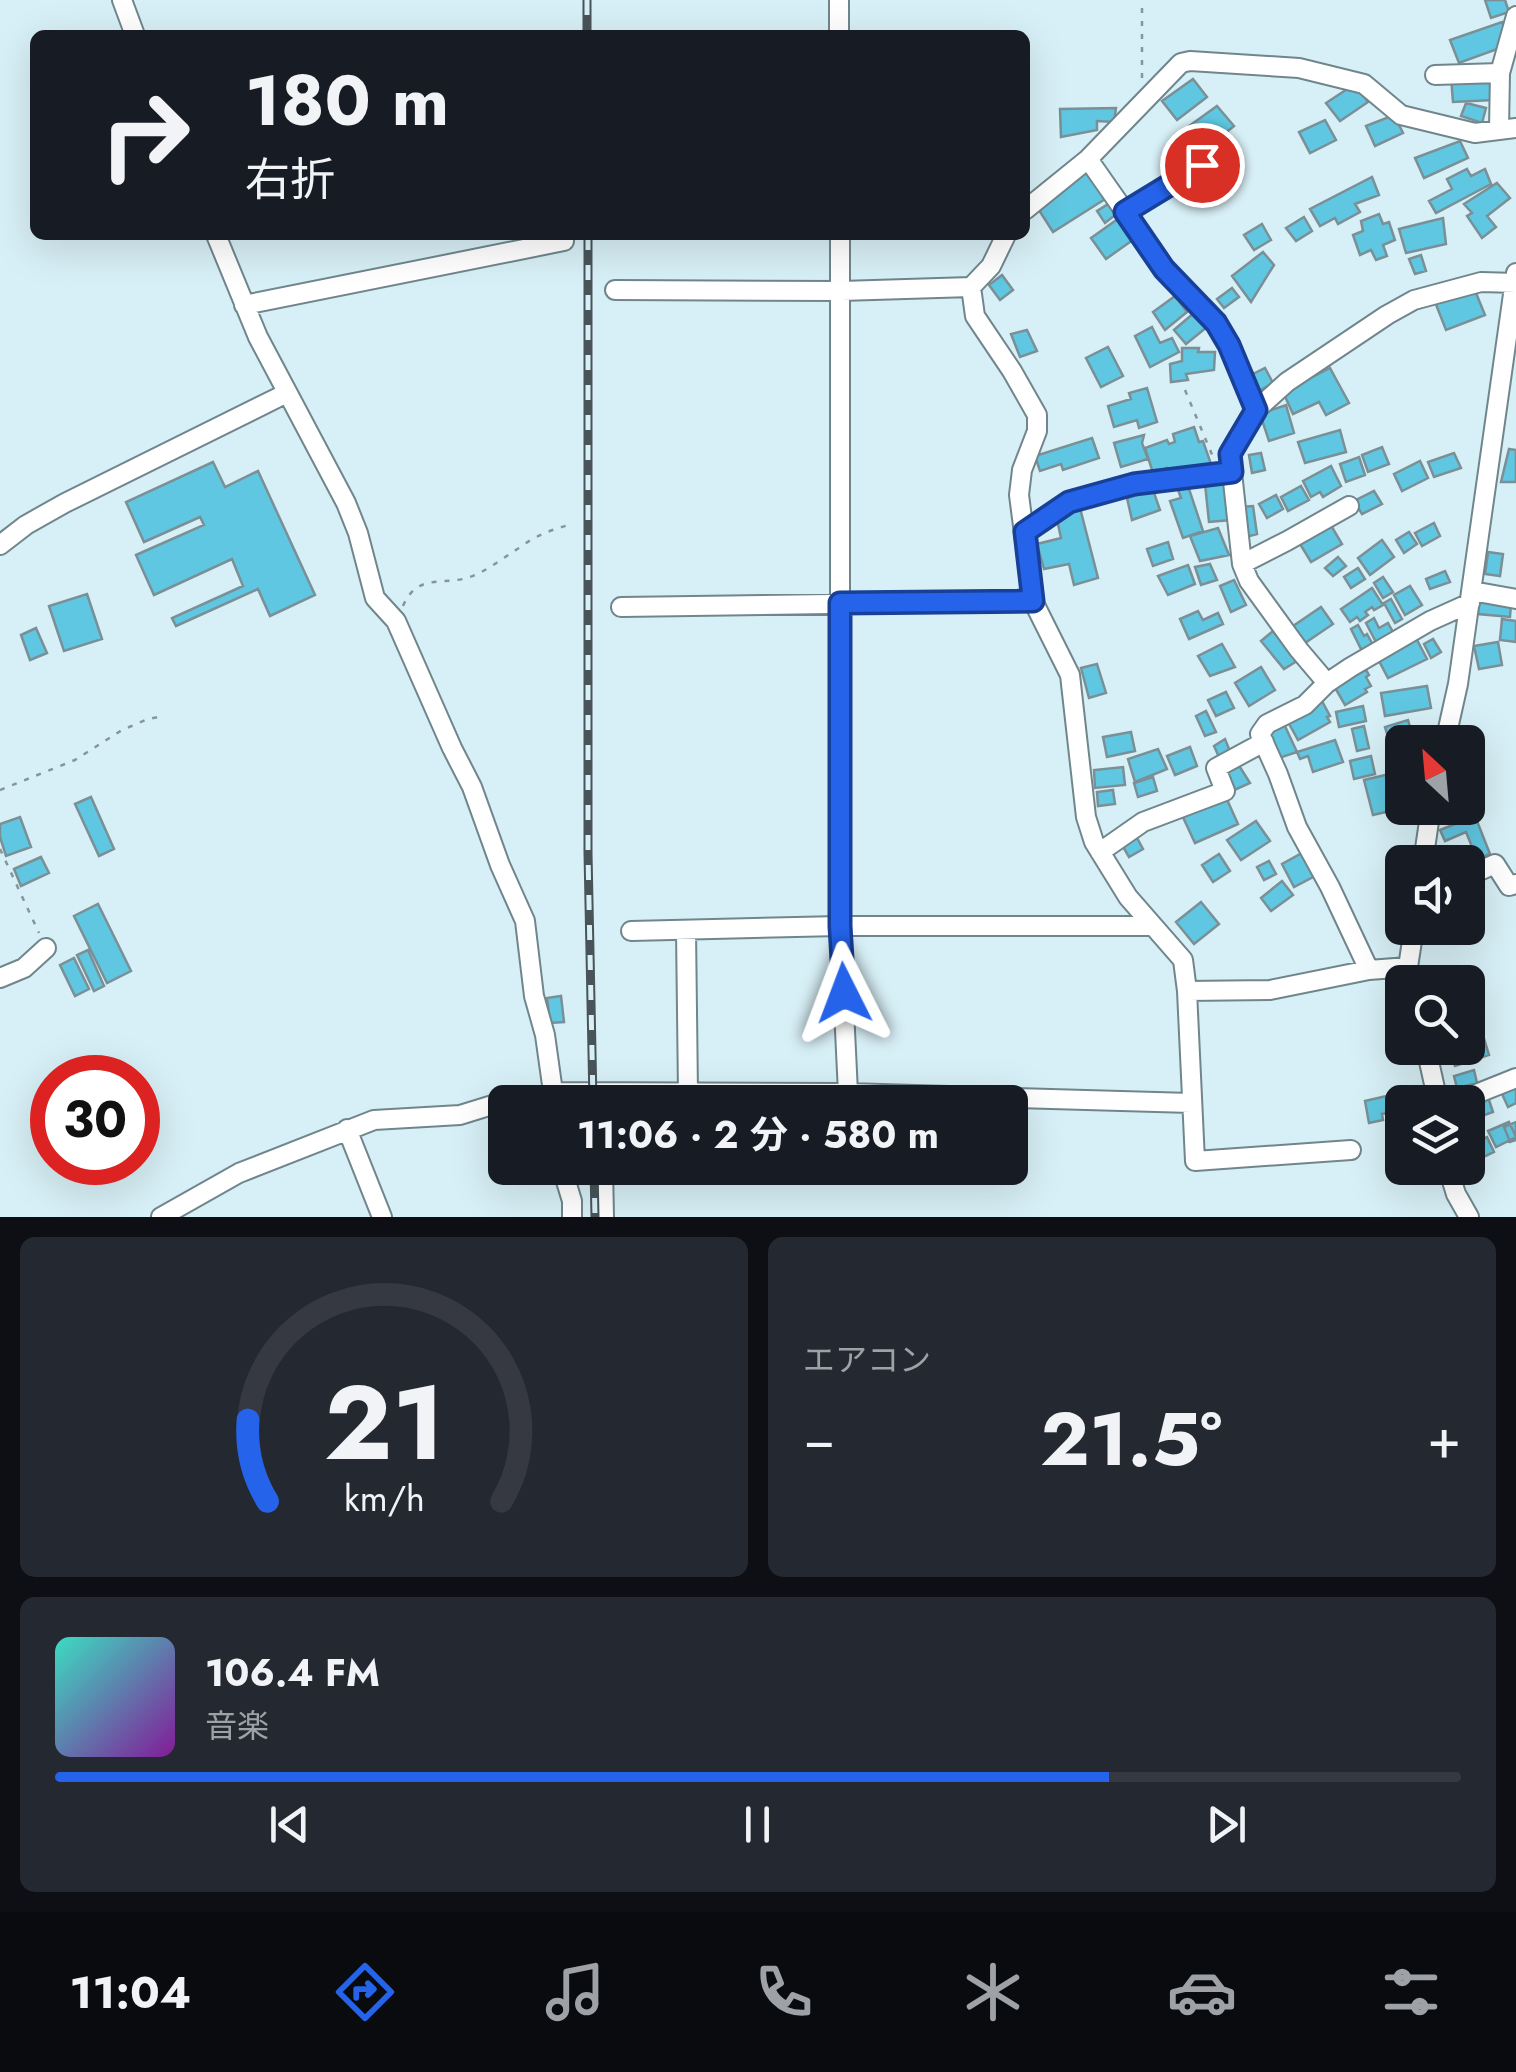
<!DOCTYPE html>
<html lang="ja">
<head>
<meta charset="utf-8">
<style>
  :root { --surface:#171b24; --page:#242831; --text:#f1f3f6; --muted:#9ea1a6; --line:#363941; --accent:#2563eb }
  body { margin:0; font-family:Jost,"Noto Sans JP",sans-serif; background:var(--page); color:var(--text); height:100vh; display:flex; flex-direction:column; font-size:38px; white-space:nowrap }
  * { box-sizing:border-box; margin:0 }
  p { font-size:32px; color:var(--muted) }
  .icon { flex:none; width:55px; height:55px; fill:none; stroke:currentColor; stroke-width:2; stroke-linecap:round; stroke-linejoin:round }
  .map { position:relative; height:1217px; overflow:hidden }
  .sheet { display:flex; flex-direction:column; gap:20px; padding:20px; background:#0d0f14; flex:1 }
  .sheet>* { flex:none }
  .hud { position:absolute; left:30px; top:30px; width:1000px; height:210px; border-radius:15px; box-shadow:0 10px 40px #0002; background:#171b24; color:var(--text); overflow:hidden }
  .needle { width:65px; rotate:334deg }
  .fabs { position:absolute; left:1385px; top:725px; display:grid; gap:20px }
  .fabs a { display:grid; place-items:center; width:100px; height:100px; border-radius:15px; background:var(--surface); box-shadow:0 10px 40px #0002; font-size:50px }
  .speed { position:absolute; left:30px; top:1055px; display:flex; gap:20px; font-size:50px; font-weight:700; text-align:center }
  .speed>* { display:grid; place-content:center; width:130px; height:130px; border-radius:50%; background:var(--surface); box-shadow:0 10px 40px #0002; line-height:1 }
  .speed .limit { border:15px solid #d22; background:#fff; color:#111 }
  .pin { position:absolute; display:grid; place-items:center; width:85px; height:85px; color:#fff; margin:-42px; border:5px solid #fff; border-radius:50%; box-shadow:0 2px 10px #0007 }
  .me { position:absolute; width:110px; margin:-55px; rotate:357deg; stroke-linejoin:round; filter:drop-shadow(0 0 8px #0008) }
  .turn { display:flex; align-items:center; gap:35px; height:210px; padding:0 50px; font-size:45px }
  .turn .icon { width:130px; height:130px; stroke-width:2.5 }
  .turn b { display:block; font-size:70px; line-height:85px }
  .big { font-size:75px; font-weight:700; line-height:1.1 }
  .sheet .tile { flex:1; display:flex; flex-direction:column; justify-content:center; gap:15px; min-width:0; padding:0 35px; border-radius:15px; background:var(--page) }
  .sheet .dial { align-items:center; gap:0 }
  .dial svg { height:260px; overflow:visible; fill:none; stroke:var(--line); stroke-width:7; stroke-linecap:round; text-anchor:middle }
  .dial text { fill:var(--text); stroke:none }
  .song { display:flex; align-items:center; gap:30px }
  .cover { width:120px; height:120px; border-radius:15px; background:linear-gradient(135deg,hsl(170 70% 55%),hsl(290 70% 35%)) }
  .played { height:10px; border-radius:5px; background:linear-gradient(90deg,var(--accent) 75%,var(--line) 75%) }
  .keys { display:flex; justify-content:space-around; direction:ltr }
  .heat { display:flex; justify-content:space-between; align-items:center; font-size:55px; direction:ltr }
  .sheet .tiles { flex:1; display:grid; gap:20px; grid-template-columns:1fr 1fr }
  .tile:last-child { grid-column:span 2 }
  .trip { position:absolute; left:488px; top:1085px; width:540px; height:100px; border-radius:15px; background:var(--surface); box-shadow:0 10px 40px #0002; font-weight:700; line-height:100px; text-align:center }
  .tab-bar { display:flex; height:160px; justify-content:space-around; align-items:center; background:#090b0e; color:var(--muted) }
  .tab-bar .icon { width:70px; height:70px }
  .tab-bar .selected { color:var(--accent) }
  .tab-bar b { font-size:45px; color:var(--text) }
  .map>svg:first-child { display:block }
</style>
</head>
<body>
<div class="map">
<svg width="1516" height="1217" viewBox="0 0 1516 1217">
  <rect width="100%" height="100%" fill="#d7eff6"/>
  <!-- building -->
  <path fill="#5fc7e1" stroke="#7a9096" stroke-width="2.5" d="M1485 0H1505L1509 12 1491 18Z
    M1502 22 1511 44 1459 63 1450 40Z
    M1491 75 1493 100 1453 102 1451 77Z
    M1193 79 1207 97 1177 120 1162 101Z
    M1355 84 1368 102 1340 121 1326 103Z
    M1466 103 1486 108 1482 123 1461 116Z
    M1217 106 1234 126 1208 147 1185 129Z
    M1116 108 1114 122 1097 121V130L1061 137 1060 109Z
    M1394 115 1403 133 1375 146 1366 126Z
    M1325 120 1336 140 1310 153 1299 132Z
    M1460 141 1468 158 1424 178 1415 158Z
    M1091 169 1110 196 1053 232 1037 207Z
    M1467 169 1471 176 1485 169 1491 184 1436 213 1429 201 1452 189 1447 179Z
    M1372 177 1379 195 1355 204 1360 212 1338 224 1335 218 1320 226 1310 209Z
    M1497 183 1510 198 1487 216 1496 227 1482 238 1467 216 1472 213 1464 204Z
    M1113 201 1119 212 1105 223 1097 211Z
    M1379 214 1383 224 1389 222 1395 240 1383 245 1387 256 1376 260 1371 250 1360 255 1353 235 1363 231 1361 221Z
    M1122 216 1137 237 1106 259 1091 238Z
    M1304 217 1312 231 1296 241 1286 228Z
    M1443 218 1446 244 1406 253 1399 229Z
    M1262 224 1271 240 1254 250 1244 235Z
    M1263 252 1274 265 1251 302 1232 276Z
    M1421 255 1426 271 1415 274 1409 259Z
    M1002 275 1013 290 1000 300 989 285Z
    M1232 288 1239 297 1224 308 1217 299Z
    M1474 288 1485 315 1446 330 1435 302Z
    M1175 296 1187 312 1165 330 1153 312Z
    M1195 312 1207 327 1186 344 1174 330Z
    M1152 327 1160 343 1172 338 1179 352 1150 367 1135 336Z
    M1027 330 1037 351 1020 357 1011 334Z
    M1108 347 1123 376 1101 387 1086 358Z
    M1182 348H1199L1198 352H1215L1214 370 1186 374 1188 380 1171 382 1170 364 1182 361Z
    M1265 368 1273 383 1259 391 1251 375Z
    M1330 368 1349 403 1326 415 1319 402 1293 414 1283 392Z
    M1147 388 1157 422 1139 428 1137 420 1114 427 1108 406 1131 399 1129 393Z
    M1286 405 1294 433 1269 441 1260 414Z
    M1194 427 1199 442 1203 441 1212 467 1169 475 1167 468 1153 473 1145 448 1167 440 1169 444 1175 442 1173 434Z
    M1340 430 1346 452 1305 463 1298 442Z
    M1144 435 1142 443 1148 459 1121 467 1114 443Z
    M1092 438 1099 458 1063 470 1061 464 1040 471 1035 456Z
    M1382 447 1389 464 1368 472 1362 455Z
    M1509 449 1516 450V482H1501Z
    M1261 453 1265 470 1252 473 1249 455Z
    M1454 453 1461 468 1434 477 1428 462Z
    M1359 457 1365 475 1346 482 1340 464Z
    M1420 461 1428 478 1402 491 1394 474Z
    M213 462 225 487 258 471 315 595 270 616 258 589 176 626 172 618 243 586 232 559 154 595 136 555 204 525 200 517 144 542 126 502Z
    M1331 466 1341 486 1323 497 1320 492 1311 497 1303 481Z
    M1187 483 1203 531 1183 538 1170 501 1181 498 1177 487Z
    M1227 483 1231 520 1209 522 1205 484Z
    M1301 486 1309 500 1288 511 1281 497Z
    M1153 490 1160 510 1132 520 1127 498Z
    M1374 491 1382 504 1362 514 1354 501Z
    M1276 495 1283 509 1267 518 1259 504Z
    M1253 506 1257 534 1246 537 1240 507Z
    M1080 508 1098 578 1074 585 1069 564 1044 569 1037 544 1061 538 1056 515Z
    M1329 522 1342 544 1311 562 1297 539Z
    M1434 523 1440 536 1422 546 1415 533Z
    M1218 528 1229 555 1200 561 1190 536Z
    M1409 532 1417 544 1404 553 1396 540Z
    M1382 540 1394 557 1370 575 1358 558Z
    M1168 542 1173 559 1153 566 1147 549Z
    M1488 552 1503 554 1500 576 1485 574Z
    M1338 557 1346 566 1333 576 1325 568Z
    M1210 564 1217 580 1201 585 1195 567Z
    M1188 565 1195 584 1168 595 1158 576Z
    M1358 568 1365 579 1351 588 1344 577Z
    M1445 571 1450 582 1430 589 1426 579Z
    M1383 577 1393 592 1383 598 1374 583Z
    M1234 580 1246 605 1231 612 1220 586Z
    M1410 586 1422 605 1405 615 1394 595Z
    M1372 588 1383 605 1374 610 1372 607 1365 612 1368 615 1360 621 1357 617 1350 622 1341 609Z
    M87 594 102 639 64 651 49 606Z
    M1391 599 1402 619 1395 623 1384 603Z
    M1479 601 1511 604 1510 617 1478 614Z
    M1321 607 1333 624 1305 643 1293 626Z
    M1198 611 1203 620 1218 613 1223 624 1189 639 1180 619Z
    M1374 618 1379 628 1388 623 1394 634 1377 644 1366 623Z
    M1502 619 1516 621V642L1500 640Z
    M1358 625 1364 636 1367 634 1373 645 1362 651 1351 629Z
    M36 628 47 653 30 660 21 635Z
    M1273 631 1297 661 1284 669 1261 641Z
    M1416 638 1427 659 1388 678 1377 657Z
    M1433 639 1441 652 1431 658 1424 644Z
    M1498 642 1502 665 1479 669 1474 646Z
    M1222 644 1235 667 1210 676 1198 656Z
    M1097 664 1106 693 1089 698 1081 668Z
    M1261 667 1275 690 1249 706 1235 683Z
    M1366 670 1369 675 1366 677 1371 686 1365 689 1367 692 1345 705 1334 686Z
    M1427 686 1431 708 1385 716 1381 693Z
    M1226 692 1234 708 1216 716 1208 700Z
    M1322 701 1330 716 1327 717 1330 722 1298 740 1287 720Z
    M1363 706 1366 721 1339 727 1336 712Z
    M1206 711 1216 732 1205 736 1196 716Z
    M1408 720 1413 737 1390 744 1385 727Z
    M1284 724 1297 752 1279 758 1269 736 1272 728Z
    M1364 726 1369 748 1357 751 1352 729Z
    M1131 732 1135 751 1107 757 1103 737Z
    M1225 739 1231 754 1219 757 1214 746Z
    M1335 740 1343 762 1313 772 1308 756 1300 759 1297 752Z
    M1190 747 1197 766 1175 775 1167 756Z
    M1158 749 1167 769 1135 782 1128 759Z
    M1371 756 1375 774 1354 779 1350 761Z
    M1238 764 1250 783 1232 791 1222 771Z
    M1123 767 1125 785 1095 788 1094 770Z
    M1402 771V791L1399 792 1403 808 1373 815 1364 780Z
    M1153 777 1157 791 1138 797 1134 783Z
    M1113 790 1115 804 1098 806 1097 792Z
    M1225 795 1238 824 1195 843 1182 815Z
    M91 797 114 849 99 856 75 804Z
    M1439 808H1454L1456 817 1441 820Z
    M1475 816 1490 854 1477 859 1466 832 1445 841 1440 830Z
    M20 817 31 847 6 856 0 837V824Z
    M1256 821 1270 841 1241 860 1227 840Z
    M1136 836 1143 849 1129 857 1122 845Z
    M1302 853 1315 876 1294 887 1282 864Z
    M1219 854 1230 871 1213 882 1202 865Z
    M41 857 49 873 21 886 14 869Z
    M1269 861 1276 874 1264 880 1257 867Z
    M1282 881 1293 895 1271 911 1261 898Z
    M1201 902 1219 924 1194 944 1176 922Z
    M98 904 131 971 107 983 74 916Z
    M88 950 104 986 94 991 77 955Z
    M74 958 89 989 75 996 60 965Z
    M561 996 564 1022 550 1023 547 998Z
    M1482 1032 1489 1055 1455 1066 1449 1048H1468V1036Z
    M1474 1070 1477 1083 1457 1088 1454 1076Z
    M1516 1088V1103L1508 1107 1502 1094Z
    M1408 1091 1410 1102H1402V1128L1397 1111 1382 1114 1383 1120 1369 1123 1365 1101Z
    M1488 1097 1493 1112 1468 1121V1103Z
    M1509 1122 1516 1137 1496 1147 1488 1131Z
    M1516 1122V1140L1510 1142 1504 1127Z
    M1487 1137 1494 1152 1471 1163 1468 1154V1145Z"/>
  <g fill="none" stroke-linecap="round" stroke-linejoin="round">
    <defs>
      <path id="minor" d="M122 0 135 35
        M839 0V35
        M1435 75 1500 73
        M1499 129 1500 73 1516 16
        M1088 159 1165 269 1216 323 1229 345 1256 410
        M1025 210 1088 159 1181 63 1190 61 1299 68 1364 84 1401 115 1475 133 1516 128
        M1125 212 1202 165
        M216 235 258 337 346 503 358 533 375 598 396 621 452 748 472 787 500 865 525 921 534 996 545 1035 553 1092
        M840 235V926L848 1093
        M971 287 975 316 1012 371 1037 415V431L1022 470 1019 495 1028 564 1033 601 1070 675 1086 817 1094 842 1128 897 1183 960 1187 991 1195 1161 1351 1150
        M615 290 841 291 971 287 991 266 1006 235
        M244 305 564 241
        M1025 532 1069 502 1134 484 1232 472
        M0 545 26 525 65 503 287 393
        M1242 564 1287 541 1349 506
        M1472 591 1516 599
        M621 607 1033 601
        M1327 683 1299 650 1249 581 1242 564 1230 454 1256 410 1287 382 1387 315 1414 300 1481 282 1516 283
        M1445 742 1458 684 1516 273
        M1100 852 1143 822 1225 791 1216 768 1264 742
        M1423 862 1431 808
        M1468 876 1495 864 1509 886 1516 884
        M686 930 688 1093
        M631 931 840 926H1153
        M1369 970 1330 887 1297 827 1278 774 1260 734 1267 724 1305 705 1327 683 1351 667 1430 621 1470 603
        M0 978 24 968 46 948
        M1411 982 1408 967 1414 928
        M1187 991 1270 990 1369 970 1408 967
        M1426 1048 1438 1102
        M1456 1102 1516 1078
        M347 1129 382 1217
        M562 1168 572 1201V1217
        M603 1168 604 1217
        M1448 1168 1456 1194 1469 1217
        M161 1217 239 1173 374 1120 460 1115 502 1102 542 1098 553 1092 848 1093 1191 1103"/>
    </defs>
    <!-- minor casing -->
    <use href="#minor" stroke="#70868c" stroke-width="22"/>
    <!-- path -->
    <path stroke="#85969b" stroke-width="2.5" stroke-dasharray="5 8" stroke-linecap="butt" d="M1142 78V0
      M1185 390 1213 457
      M403 606C416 576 436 584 463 579 484 574 501 559 519 548 535 536 550 530 569 525
      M0 790 75 760 122 730 148 719 164 716
      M0 849 39 933"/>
    <!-- minor -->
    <use href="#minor" stroke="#fff" stroke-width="18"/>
    <defs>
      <path id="rail" d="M587 0V35
        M588 235V853L593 1102
        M594 1168 595 1217"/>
    </defs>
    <!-- rail casing -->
    <use href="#rail" stroke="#485458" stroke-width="9"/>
    <!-- rail -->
    <use href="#rail" stroke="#d7eff6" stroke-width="5" stroke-dasharray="15" stroke-linecap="butt"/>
  </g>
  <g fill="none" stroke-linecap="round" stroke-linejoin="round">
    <defs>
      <path id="route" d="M844 993 840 926V603L1033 601 1025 532 1069 502 1134 484 1232 472 1230 454 1256 410 1229 345 1216 323 1164 269 1125 212 1202 165"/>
    </defs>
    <!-- route casing -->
    <use href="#route" stroke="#184099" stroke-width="25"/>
    <!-- route -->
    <use href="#route" stroke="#2563eb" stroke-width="18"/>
  </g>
</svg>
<div class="fabs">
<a><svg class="needle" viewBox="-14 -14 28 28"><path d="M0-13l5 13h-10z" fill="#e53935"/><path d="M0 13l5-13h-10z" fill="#9ea1a6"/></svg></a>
<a><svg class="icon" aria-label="sound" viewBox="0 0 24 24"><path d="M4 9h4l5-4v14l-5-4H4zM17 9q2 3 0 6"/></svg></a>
<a><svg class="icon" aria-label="search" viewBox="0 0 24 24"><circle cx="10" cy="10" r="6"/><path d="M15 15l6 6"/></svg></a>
<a><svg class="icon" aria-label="layers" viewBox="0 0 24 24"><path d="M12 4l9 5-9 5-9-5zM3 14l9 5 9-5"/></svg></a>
</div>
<div class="speed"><div class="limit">30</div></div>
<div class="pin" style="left:1202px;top:165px;background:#d93025"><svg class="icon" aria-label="arrive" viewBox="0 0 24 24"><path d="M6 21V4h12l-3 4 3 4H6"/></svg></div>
<svg class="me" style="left:844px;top:993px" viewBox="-20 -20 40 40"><path d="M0-17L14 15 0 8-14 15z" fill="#2563eb" stroke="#fff" stroke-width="4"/></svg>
<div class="trip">11:06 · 2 分 · 580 m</div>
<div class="hud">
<div class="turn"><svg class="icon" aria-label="right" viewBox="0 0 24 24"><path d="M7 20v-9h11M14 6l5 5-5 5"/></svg><div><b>180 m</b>右折</div></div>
</div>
</div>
<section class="sheet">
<div class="tiles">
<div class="tile dial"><svg viewBox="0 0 100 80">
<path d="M14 69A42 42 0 1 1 86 69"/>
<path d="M14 69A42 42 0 0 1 8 44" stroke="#2563eb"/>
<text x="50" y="56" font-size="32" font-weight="700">21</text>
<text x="50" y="72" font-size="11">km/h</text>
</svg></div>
<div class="tile"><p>エアコン</p>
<div class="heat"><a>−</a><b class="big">21.5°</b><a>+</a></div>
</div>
<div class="tile">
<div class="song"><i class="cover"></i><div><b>106.4 FM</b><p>音楽</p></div></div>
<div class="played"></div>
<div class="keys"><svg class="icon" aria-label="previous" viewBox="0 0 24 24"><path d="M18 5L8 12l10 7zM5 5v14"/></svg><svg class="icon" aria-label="pause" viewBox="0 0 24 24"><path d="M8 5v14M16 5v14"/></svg><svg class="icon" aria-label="next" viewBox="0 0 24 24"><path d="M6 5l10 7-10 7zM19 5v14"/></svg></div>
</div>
</div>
</section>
<nav class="tab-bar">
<b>11:04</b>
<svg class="icon selected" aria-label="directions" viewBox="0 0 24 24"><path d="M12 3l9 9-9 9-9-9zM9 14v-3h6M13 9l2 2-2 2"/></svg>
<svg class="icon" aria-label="music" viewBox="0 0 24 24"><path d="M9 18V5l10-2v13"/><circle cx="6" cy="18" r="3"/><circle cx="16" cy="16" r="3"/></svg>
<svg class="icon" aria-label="phone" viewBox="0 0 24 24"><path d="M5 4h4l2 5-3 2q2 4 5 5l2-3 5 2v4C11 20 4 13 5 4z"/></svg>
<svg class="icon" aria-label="climate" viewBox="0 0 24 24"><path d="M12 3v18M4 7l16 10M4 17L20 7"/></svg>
<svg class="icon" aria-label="car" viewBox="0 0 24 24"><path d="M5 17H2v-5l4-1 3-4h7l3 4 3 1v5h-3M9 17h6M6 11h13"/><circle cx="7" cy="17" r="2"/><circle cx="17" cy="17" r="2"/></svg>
<svg class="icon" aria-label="filters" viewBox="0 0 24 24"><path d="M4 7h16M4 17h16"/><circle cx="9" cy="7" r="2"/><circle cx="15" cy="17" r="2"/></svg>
</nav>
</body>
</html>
